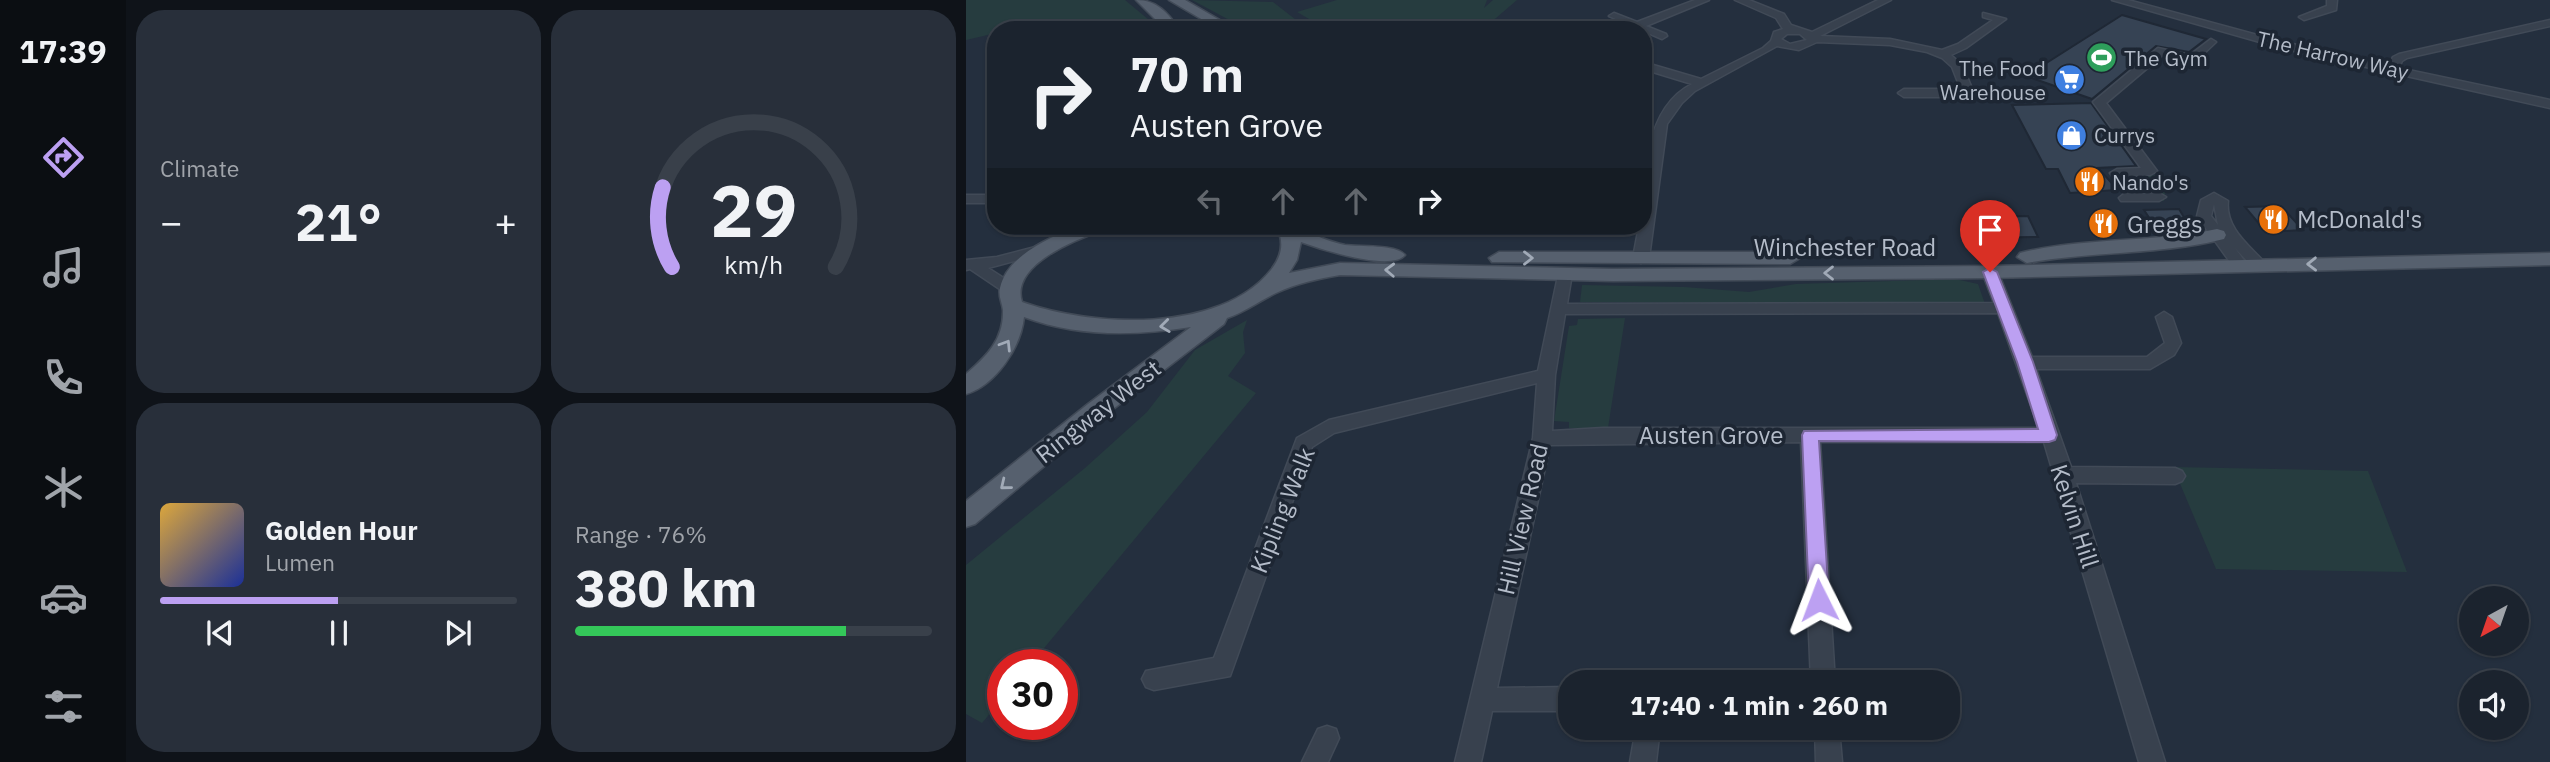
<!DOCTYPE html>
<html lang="en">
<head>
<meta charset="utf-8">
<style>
  :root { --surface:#1b232e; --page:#282f3a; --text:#f1f3f6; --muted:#a0a4aa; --line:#39404a; --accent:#bca0f2 }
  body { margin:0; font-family:"IBM Plex Sans",sans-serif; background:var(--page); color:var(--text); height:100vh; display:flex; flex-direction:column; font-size:26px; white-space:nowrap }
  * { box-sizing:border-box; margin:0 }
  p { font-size:23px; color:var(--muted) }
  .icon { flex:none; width:38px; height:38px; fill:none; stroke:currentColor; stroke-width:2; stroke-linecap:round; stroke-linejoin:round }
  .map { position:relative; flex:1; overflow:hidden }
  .drawer { display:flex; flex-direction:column; gap:10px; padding:10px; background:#0f1319; width:840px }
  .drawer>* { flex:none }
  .top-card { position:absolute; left:21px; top:21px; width:665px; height:214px; border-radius:28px; box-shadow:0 2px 5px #0004,0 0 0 2px var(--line); background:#1b232e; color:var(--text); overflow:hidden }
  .needle { width:46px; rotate:220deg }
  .buttons { position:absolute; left:1493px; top:586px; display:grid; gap:14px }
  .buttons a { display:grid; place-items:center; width:70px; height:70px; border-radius:50%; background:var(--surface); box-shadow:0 2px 5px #0004,0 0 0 2px var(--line); font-size:35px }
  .speed { position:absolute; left:21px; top:649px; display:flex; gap:14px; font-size:35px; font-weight:700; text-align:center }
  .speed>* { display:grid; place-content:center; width:91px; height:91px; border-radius:50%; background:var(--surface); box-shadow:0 2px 5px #0004,0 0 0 2px var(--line); line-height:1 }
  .speed .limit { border:10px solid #d22; background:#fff; color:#111 }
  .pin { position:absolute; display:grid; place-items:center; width:60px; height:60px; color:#fff; margin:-72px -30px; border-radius:50% 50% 50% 0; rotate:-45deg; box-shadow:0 0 7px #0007 }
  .pin .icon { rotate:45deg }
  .me { position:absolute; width:77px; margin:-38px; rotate:357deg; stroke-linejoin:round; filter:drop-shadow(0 0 5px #0008) }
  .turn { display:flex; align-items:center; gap:24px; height:147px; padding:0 28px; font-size:32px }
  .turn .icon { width:91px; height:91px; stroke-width:2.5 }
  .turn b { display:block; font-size:49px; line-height:60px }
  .lanes { display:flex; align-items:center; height:66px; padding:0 28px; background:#0003; justify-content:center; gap:35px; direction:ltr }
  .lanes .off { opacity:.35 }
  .big { font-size:52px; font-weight:700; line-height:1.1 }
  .drawer .widget { flex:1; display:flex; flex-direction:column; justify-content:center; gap:10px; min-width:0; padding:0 24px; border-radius:28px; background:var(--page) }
  .drawer .dial { align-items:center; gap:0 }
  .dial svg { height:182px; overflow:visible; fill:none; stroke:var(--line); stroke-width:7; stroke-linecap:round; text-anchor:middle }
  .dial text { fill:var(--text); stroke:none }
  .song { display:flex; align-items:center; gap:21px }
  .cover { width:84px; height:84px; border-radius:10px; background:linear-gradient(135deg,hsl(40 70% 55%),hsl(230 70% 35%)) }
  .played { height:7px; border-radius:4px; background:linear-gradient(90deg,var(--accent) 50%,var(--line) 50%) }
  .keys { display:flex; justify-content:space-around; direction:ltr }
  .heat { display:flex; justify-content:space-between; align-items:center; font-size:38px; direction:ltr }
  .charge { height:10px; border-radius:5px; background:linear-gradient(90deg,#34c759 76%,var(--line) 0) }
  .drawer .tiles { flex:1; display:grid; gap:10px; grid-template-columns:repeat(2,1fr) }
  .trip { position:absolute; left:592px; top:670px; width:402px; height:70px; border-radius:28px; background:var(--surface); box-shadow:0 2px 5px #0004,0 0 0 2px var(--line); font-weight:700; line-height:70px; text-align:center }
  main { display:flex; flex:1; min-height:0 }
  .tab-bar { display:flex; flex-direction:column; width:126px; justify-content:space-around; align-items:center; background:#0b0e12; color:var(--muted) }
  .tab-bar .icon { width:49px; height:49px }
  .tab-bar .active { color:var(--accent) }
  .tab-bar b { font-size:32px; color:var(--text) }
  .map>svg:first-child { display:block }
</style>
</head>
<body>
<main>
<nav class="tab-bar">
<b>17:39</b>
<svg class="icon active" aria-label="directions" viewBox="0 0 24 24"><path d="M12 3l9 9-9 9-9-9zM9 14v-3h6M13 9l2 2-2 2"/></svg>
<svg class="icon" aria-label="music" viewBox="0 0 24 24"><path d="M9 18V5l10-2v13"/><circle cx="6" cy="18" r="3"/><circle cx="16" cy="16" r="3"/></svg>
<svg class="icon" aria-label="phone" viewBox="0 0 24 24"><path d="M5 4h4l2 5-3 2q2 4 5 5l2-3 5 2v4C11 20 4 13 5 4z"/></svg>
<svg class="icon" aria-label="climate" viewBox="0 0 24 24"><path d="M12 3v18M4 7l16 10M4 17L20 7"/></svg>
<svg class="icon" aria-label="car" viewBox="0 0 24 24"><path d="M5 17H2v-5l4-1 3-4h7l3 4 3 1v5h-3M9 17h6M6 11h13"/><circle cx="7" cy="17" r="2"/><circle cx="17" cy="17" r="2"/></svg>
<svg class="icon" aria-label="filters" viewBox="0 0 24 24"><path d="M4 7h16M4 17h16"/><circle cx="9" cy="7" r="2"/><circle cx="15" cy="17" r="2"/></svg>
</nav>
<section class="drawer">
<div class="tiles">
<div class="widget"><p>Climate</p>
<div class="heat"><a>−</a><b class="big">21°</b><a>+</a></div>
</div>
<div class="widget dial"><svg viewBox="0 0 100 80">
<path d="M14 69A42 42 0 1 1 86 69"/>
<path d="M14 69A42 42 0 0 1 10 34" stroke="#bca0f2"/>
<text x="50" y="56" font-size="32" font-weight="700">29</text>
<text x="50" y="72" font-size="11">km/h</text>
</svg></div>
<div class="widget">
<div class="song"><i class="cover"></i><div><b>Golden Hour</b><p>Lumen</p></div></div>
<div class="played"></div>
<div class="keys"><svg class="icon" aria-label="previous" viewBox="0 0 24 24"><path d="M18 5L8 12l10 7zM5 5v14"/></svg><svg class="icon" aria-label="pause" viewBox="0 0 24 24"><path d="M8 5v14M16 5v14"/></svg><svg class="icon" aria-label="next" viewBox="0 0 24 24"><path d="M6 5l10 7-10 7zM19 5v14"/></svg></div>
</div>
<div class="widget"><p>Range · 76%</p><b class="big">380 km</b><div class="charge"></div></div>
</div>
</section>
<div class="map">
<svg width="1584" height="762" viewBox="0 0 1584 762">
  <rect width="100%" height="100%" fill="#242f3e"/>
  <!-- green -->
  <path fill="#263c3f" d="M0 0H159L195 30H118L102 21 74 22 42 30H30V33L0 40Z
    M226 0 307 2 343 30H282Z
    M371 0H521L518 8 527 0H551L516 30H362L331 12Z
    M1177 173 1180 176 1193 175 1204 192 1199 193 1198 201 1173 202 1171 194 1155 174Z
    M989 279 1012 284 1019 304 614 302 616 285 718 287 783 292 830 284Z
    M659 318 642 428H603V422L588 421 603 326 611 325 612 319Z
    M281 320 277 332 279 353 262 376 290 393 64 665H37V698L16 723 0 714V565L119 468 181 412 229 350Z
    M1207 467 1402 471 1441 572 1250 569Z"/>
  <!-- building -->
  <path fill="#364354" stroke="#1f2835" stroke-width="2" d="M1156 15 1240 39 1223 52 1190 46 1126 99 1060 76Z
    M1125 103 1170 166 1132 168 1152 190 1104 193 1092 169H1080L1046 105Z
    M1315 206 1337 230 1300 232 1279 207Z
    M1213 209 1221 222H1186L1178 210Z
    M1062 216 1072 237 1005 238 998 217Z"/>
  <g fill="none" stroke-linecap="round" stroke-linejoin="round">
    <defs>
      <path id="minor" d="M729 0H743L680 26 700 34 701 36 696 39 643 16 648 13 671 22Z
        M769 0H783L818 14 825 25 846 32 912 0H925L854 36 924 39 976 50 992 44 1027 20 1017 17V13L1040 19 1000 48 985 55 996 65 1005 86 984 97H938L932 93 938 89H982L993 85 986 67 976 58 961 52 924 45 851 42 833 50 811 46 729 91 716 103 701 124 683 258 675 263 670 261 667 258 673 226H677C677 179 678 108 726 84L677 69V62L735 79 797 48 805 41 808 32 817 29 810 18ZM821 34H834L841 40 824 44 815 39Z
        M1146 0H1162L1317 42 1423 65 1427 57 1433 54 1584 20V26L1441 58 1436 61 1433 68 1584 100V108L1315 48Z
        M1361 0H1371L1370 10 1338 20 1333 17 1361 6Z
        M1245 39 1250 42 1230 61 1198 54 1140 103 1191 171 1184 175 1160 176 1172 194 1193 193 1200 197 1193 201H1155L1153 198 1158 194 1144 173 1151 169 1175 168 1127 102 1192 48 1224 55Z
        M1248 193 1262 201C1259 228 1283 245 1299 263L1302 266 1299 269H1289L1269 248 1282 266 1279 269H1269L1231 216 1235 200ZM1248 204 1252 225 1245 216Z
        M0 195H30V203H0Z
        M77 245 84 249 82 252 22 268 50 286 52 289 50 292H38L4 269 0 270V260L31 257Z
        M1024 267 1032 272 1066 357H1181L1199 343 1190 317 1198 312 1206 317 1215 343 1208 355 1184 369H1070L1105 467 1209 468 1216 471 1219 476 1216 481 1209 484 1110 483 1199 762H1173L1078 442H854L869 682H845L835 442 584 445 531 688 604 687V711H526L515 762H489L567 438 571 383 368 433 346 447 264 676 188 690 180 687 176 679 180 671 248 658 331 438 363 420 572 371 593 271H603L606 274 601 304 1028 303 1016 272ZM1032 313 1073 428H637L586 431 589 375 599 314Z
        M361 726 370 729 373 738 362 762H336L352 729Z
        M670 728H694L690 762H664Z
        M849 728H873L876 762H850Z"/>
      <path id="major" d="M170 0C191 0 202 13 214 30H200Z
        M203 0H219L271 30H254Z
        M113 226H140L138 230C110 239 44 265 56 302 126 327 254 334 305 270 316 256 319 242 310 226 335 226 354 240 379 245 394 247 430 244 439 255 425 272 354 249 335 242L331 260 323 273 374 263 647 269 1024 266 1584 253V265L1024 278 647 281 374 275C352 279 331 283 310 293 293 301 279 312 261 318L258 324 138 416 9 524 0 527V501L122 404 225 327C170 336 111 337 58 317 55 347 30 385 0 394V374C21 356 38 339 37 310 36 302 32 296 34 288 41 255 85 237 113 226Z
        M1251 229 1258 231 1260 235 1258 239C1194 255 1126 251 1061 263L1051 257 1054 253C1118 237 1186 243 1251 229Z
        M533 252H824L834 258 824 264 526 262 523 258Z"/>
    </defs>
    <!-- minor casing -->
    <use href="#minor" stroke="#414a57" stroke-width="3"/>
    <!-- major casing -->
    <use href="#major" stroke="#414a57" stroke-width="3"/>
    <!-- minor -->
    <use href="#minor" fill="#38414e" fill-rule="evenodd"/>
    <!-- major -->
    <use href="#major" fill="#56606e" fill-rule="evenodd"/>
  </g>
  <!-- one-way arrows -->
  <defs><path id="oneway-chevron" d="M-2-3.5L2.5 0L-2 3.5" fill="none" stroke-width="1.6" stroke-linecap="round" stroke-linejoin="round" transform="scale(1.75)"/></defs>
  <g stroke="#a1aab7">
    <use href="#oneway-chevron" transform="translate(562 258)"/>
    <use href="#oneway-chevron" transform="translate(1346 264) rotate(179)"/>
    <use href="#oneway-chevron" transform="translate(424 270) rotate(-178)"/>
    <use href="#oneway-chevron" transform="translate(863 273) rotate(180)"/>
    <use href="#oneway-chevron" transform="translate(199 326) rotate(173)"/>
    <use href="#oneway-chevron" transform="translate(40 345) rotate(-58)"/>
    <use href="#oneway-chevron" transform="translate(39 485) rotate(141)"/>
  </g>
  <!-- route -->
  <path fill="#bca0f2" stroke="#7a689d" stroke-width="2" d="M1024 268 1031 272 1067 362 1091 435 1089 440 1083 442 853 441 863 600 860 606 853 609 846 606 843 600 836 435 838 431 1072 429 1051 362 1017 272Z"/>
  <!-- icons -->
  <defs>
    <symbol id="stadium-disc" viewBox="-11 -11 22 22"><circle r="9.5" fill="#2e9e5b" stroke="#1d2633"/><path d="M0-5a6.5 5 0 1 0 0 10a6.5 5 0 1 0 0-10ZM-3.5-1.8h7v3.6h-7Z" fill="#fff"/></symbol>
    <symbol id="supermarket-disc" viewBox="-11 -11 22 22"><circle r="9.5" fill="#3f7fe0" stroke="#1d2633"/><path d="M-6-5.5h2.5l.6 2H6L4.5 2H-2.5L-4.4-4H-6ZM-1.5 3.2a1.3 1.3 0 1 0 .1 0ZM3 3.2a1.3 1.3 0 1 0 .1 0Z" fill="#fff"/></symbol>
    <symbol id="shop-disc" viewBox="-11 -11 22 22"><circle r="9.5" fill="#3f7fe0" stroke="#1d2633"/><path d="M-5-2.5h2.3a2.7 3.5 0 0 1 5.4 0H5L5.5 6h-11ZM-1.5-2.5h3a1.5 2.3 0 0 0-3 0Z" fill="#fff"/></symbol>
    <symbol id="restaurant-disc" viewBox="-11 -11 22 22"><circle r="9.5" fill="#e8710a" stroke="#1d2633"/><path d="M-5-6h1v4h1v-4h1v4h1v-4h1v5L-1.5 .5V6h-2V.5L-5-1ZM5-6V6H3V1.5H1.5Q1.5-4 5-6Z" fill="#fff"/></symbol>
  </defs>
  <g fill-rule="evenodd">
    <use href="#stadium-disc" x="1118" y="40" width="35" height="35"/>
    <use href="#supermarket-disc" x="1086" y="62" width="35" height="35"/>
    <use href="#shop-disc" x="1088" y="118" width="35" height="35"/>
    <use href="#restaurant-disc" x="1106" y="164" width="35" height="35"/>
    <use href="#restaurant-disc" x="1290" y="202" width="35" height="35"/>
    <use href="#restaurant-disc" x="1120" y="206" width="35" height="35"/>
  </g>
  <g text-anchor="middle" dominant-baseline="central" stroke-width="7" stroke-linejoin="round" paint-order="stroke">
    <!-- far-street labels -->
    <g font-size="21" fill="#b4bcc9" stroke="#1d2633">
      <text transform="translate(1367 55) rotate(13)">The Harrow Way</text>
    </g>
    <!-- far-poi labels -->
    <g font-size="21" fill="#b4bcc9" stroke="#1d2633" text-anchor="start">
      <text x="1158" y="58">The Gym</text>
      <text x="1080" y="68" text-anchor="end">The Food<tspan x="1080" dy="24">Warehouse</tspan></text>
      <text x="1128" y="135">Currys</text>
      <text x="1146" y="182">Nando's</text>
    </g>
    <!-- poi labels -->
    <g font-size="24" fill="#b4bcc9" stroke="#1d2633" text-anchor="start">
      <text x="1331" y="219">McDonald's</text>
      <text x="1161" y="224">Greggs</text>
    </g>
    <!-- street labels -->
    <g font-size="24" fill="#b4bcc9" stroke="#1d2633">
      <text x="879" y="247">Winchester Road</text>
      <text transform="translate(132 411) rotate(-38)">Ringway West</text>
      <text x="745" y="435">Austen Grove</text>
      <text transform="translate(316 510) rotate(-68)">Kipling Walk</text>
      <text transform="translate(1109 516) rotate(72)">Kelvin Hill</text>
      <text transform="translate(556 519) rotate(-77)">Hill View Road</text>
    </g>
  </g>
</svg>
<div class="buttons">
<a><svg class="needle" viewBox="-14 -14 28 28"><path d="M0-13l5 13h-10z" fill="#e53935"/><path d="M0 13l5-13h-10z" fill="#a0a4aa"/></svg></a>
<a><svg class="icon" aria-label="sound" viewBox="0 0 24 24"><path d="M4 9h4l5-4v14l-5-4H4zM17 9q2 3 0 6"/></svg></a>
</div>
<div class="speed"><div class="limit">30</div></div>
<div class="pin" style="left:1024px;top:272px;background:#d93025"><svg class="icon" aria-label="arrive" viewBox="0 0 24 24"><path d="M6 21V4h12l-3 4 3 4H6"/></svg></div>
<svg class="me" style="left:853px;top:600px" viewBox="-20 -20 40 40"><path d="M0-17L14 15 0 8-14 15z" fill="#bca0f2" stroke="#fff" stroke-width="4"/></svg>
<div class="trip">17:40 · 1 min · 260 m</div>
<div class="top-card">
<div class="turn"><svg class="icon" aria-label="right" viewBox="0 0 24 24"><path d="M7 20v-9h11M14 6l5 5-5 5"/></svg><div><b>70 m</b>Austen Grove</div></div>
<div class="lanes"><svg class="icon off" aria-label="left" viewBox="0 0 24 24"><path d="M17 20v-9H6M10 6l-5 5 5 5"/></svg><svg class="icon off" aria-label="ahead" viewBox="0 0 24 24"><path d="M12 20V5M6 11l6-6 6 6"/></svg><svg class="icon off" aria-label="ahead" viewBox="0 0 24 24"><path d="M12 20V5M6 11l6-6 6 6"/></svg><svg class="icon" aria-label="right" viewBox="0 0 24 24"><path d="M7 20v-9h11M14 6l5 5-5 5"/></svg></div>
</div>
</div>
</main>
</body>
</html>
